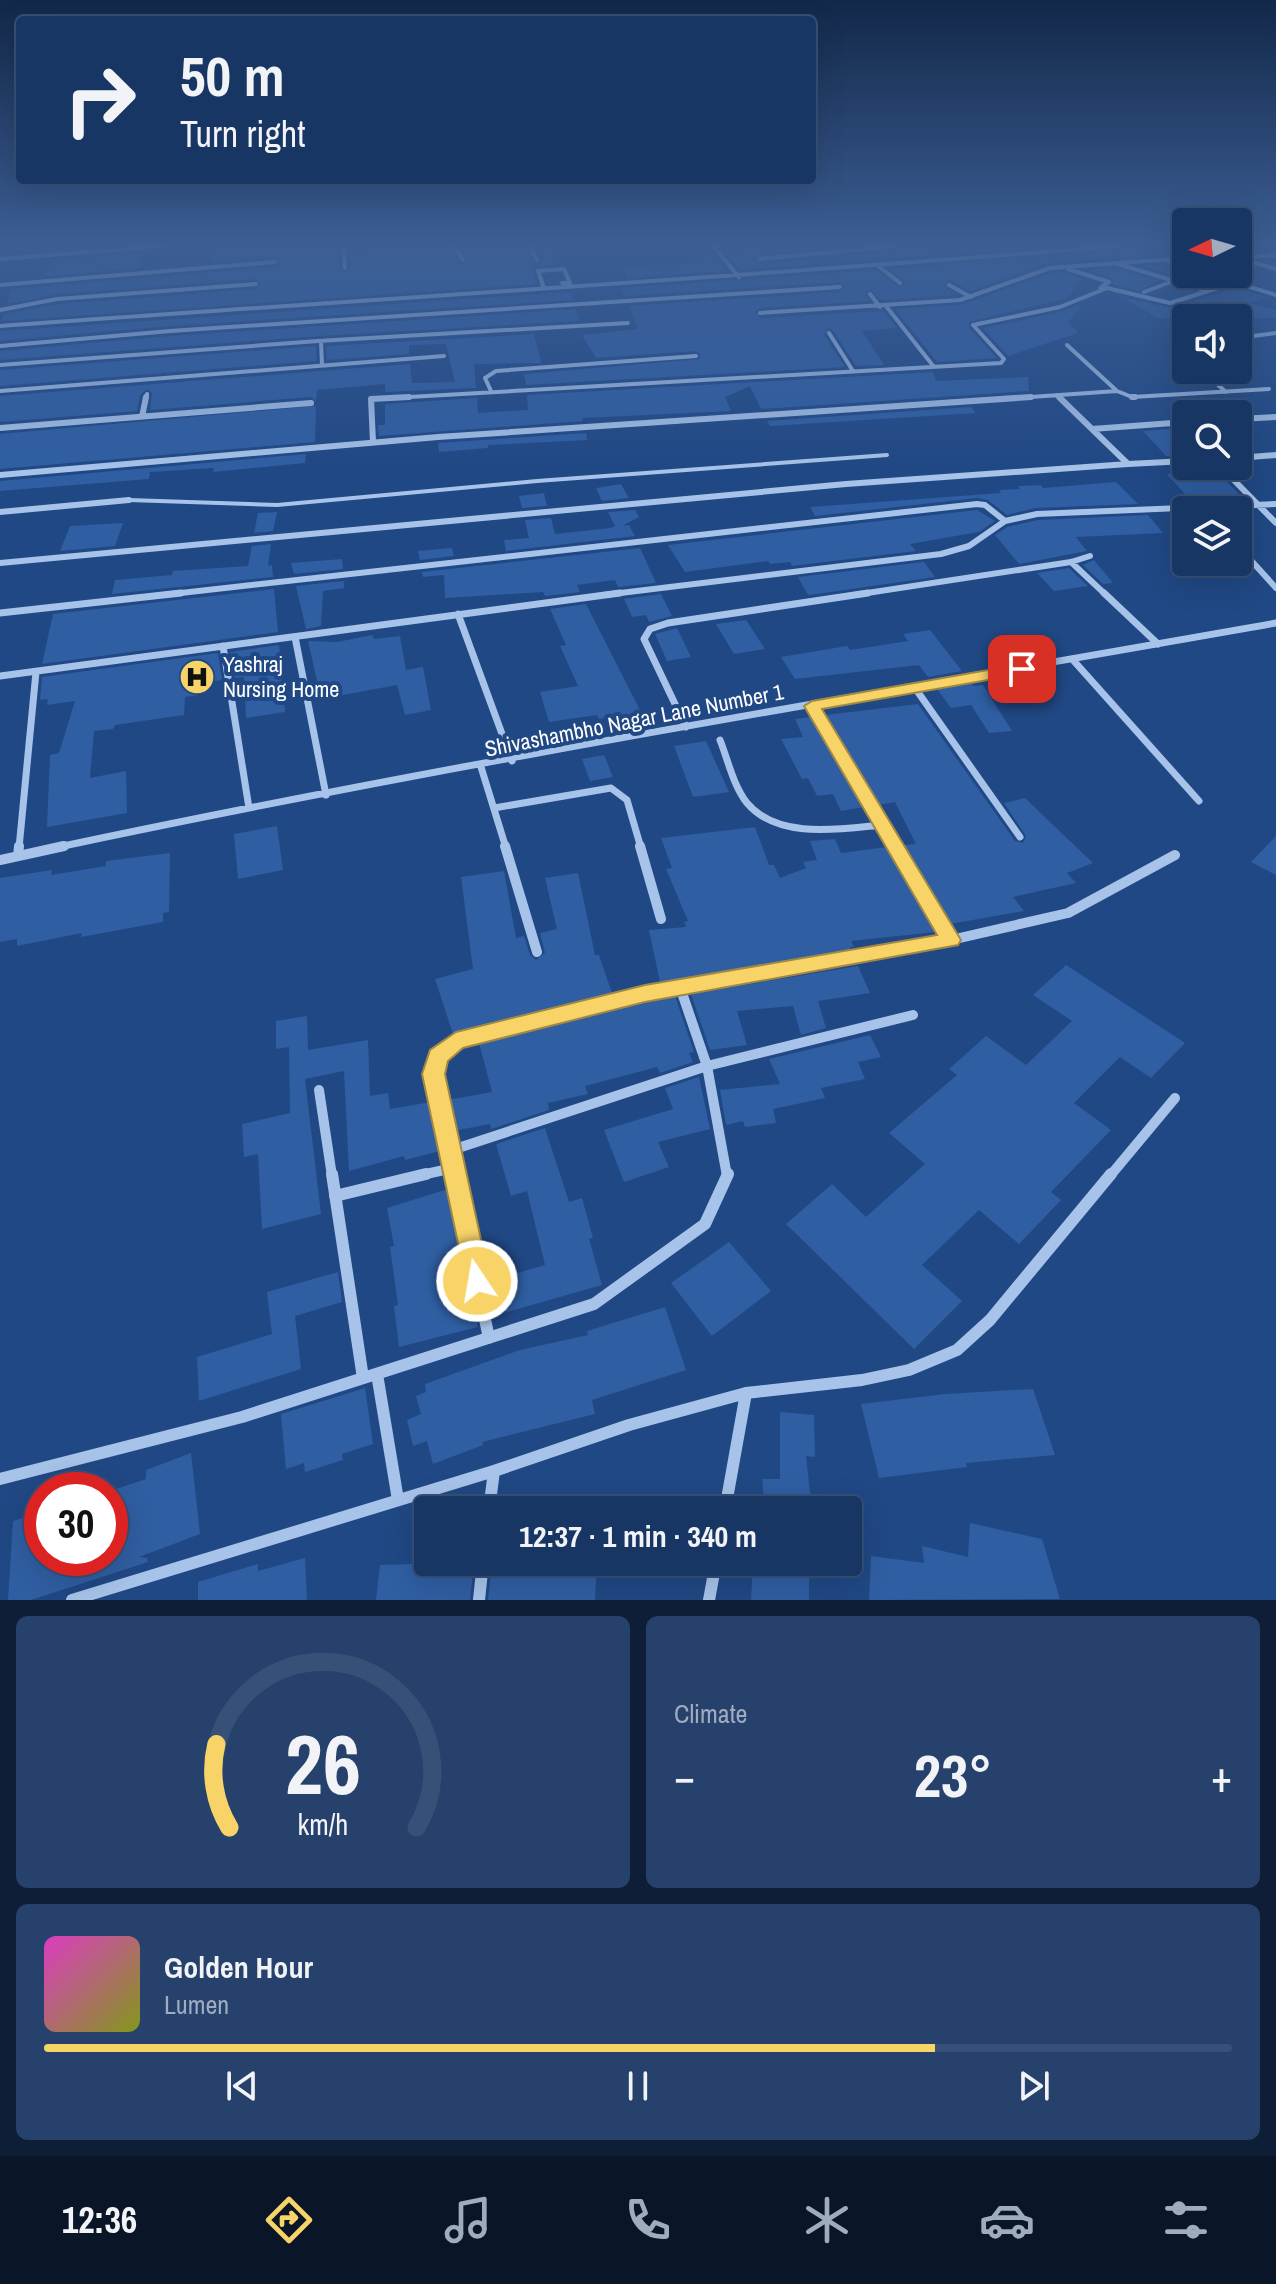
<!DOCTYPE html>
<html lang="en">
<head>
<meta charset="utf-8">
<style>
  :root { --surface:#183663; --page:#25416c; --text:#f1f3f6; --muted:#9fabbe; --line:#365078; --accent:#f7d368 }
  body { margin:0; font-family:"Archivo Narrow",sans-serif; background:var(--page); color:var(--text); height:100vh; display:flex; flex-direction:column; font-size:30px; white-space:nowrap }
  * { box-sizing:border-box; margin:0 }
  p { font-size:26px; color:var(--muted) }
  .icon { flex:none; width:44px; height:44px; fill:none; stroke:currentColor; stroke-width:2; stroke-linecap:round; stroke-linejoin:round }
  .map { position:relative; height:1600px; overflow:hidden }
  .details { display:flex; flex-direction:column; gap:16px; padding:16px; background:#0d1e36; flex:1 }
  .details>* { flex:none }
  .top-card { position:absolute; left:16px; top:16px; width:800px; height:168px; border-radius:8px; box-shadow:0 8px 32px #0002,0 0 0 2px var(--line); background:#183663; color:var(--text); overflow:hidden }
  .needle { width:52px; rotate:265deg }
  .tools { position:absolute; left:1172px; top:208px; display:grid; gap:16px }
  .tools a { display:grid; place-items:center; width:80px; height:80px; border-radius:8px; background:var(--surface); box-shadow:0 8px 32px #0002,0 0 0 2px var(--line); font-size:40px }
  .speed { position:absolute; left:24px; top:1472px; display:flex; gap:16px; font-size:40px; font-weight:700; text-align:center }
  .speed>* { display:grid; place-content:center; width:104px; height:104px; border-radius:50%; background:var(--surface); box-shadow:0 8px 32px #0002,0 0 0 2px var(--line); line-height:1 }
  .speed .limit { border:12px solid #d22; background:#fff; color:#111 }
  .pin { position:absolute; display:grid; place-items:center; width:68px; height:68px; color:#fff; margin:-34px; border-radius:16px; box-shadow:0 4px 12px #0006 }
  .me { position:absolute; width:88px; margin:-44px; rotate:348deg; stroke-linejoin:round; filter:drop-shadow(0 0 6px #0008) }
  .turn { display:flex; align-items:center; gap:28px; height:168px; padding:0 32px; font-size:36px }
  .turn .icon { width:104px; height:104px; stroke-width:2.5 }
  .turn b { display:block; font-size:56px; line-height:68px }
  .big { font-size:60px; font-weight:700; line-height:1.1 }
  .details .card { flex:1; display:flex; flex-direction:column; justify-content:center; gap:12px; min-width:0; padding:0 28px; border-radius:12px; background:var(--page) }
  .details .dial { align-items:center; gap:0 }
  .dial svg { height:208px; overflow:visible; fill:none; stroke:var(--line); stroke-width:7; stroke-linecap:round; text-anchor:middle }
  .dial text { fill:var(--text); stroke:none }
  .song { display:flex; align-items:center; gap:24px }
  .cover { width:96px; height:96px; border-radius:12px; background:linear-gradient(135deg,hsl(310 70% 55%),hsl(70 70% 35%)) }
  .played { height:8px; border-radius:4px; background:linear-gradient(90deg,var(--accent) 75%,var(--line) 75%) }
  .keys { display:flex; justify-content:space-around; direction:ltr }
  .heat { display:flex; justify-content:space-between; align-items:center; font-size:44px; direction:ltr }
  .details .tiles { flex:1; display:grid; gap:16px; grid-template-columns:1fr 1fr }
  .card:last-child { grid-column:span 2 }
  .trip { position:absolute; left:414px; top:1496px; width:448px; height:80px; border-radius:8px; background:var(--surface); box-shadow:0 8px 32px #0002,0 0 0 2px var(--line); font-weight:700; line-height:80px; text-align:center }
  .dock { display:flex; height:128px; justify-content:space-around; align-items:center; background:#0a1628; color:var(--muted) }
  .dock .icon { width:56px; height:56px }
  .dock .active { color:var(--accent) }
  .dock b { font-size:36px; color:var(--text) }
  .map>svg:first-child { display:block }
</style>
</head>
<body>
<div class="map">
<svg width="1276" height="1600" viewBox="0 0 1276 1600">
  <rect width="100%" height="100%" fill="#204884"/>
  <!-- building -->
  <path fill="#2f5ea2" d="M210 246H338L340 269 345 273 350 269 348 251 401 247V249L449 246 462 265 468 259 460 246H524L533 262 538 265 542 259 535 246H554L560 264 535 267 533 272 537 284 2 321 4 314 58 304 256 289 261 284 256 279 57 294 7 304 11 289 275 267 280 263 275 257 211 262Z
    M778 246H839L760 254 756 261 760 264 895 251 900 246H1050L740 270 725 252Z
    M1142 248 1150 253 1173 254 1049 263 970 291 951 280 946 281 945 288 957 295 881 300 870 289 865 294 869 301 760 308 755 312 760 318 883 311 897 328 862 331 884 365 856 366 833 330 828 328 824 335 845 367 526 385 524 374 700 359V354L696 351 596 358 582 335 638 329 629 306 840 292 845 287 840 282 625 296 622 288 875 270 900 288 904 285V280L890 269Z
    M142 253 141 268 46 276 51 260Z
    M712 253 727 271 627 278 623 266 693 264 691 260H701L698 254Z
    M1165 265 1186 272V275L1202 274 1205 278 1218 283 1207 286 1143 266Z
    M1115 268 1117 269 1158 281 1139 291 1113 284 1111 278 1088 270Z
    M1064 272 1081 278 1068 298 969 322V328L997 358 937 362 895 309 961 305 1051 273Z
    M1235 288 1266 297 1250 303 1276 310V318H1158L1122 297 1171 308Z
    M570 292 573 300 170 326 0 341V331Z
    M1078 305 1081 307 1068 322 1078 333 1008 356 983 328 1061 312Z
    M576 309 580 321 318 336 0 360V351L170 336Z
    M534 334 541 363 474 364 476 388 385 392V384L317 390 316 401 311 397 150 410 152 393 147 389 140 395 137 411 0 422V396L410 364 412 383 455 382 446 344 409 345V354L327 360 326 346Z
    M316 346 317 361 0 386V370Z
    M933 372 936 381 1028 377 1029 391 761 409 750 386 725 397 731 411 582 418 583 421 379 436 378 425H385V404L477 398 478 413 528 410 527 395Z
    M316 406 315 442 0 469V434Z
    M971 407 976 413 770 426 767 421Z
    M1169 429 1186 448V455L1166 456 1143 431Z
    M586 433 587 440 488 445V448L439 452 438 443Z
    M306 454 305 463 213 472 214 468 150 472 149 479 0 491V481Z
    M1203 466 1211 475H1220L1244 499 1191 501 1167 474 1182 473 1177 467Z
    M1116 482 1138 504 1036 508 1007 515 988 500 977 498 815 516 810 507 1001 493 999 490 1020 489 1018 486 1041 485 1043 488Z
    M621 484 629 498 602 501 596 488Z
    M544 493 547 506 522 508 519 496Z
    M635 510 639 517 622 526 629 525 635 536 506 551 504 540 529 538 525 520 551 518 555 534 611 528 615 526 608 512Z
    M977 510 995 521 979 532 910 544 916 551 792 566 790 562 770 564 768 561 685 572 668 545Z
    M277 512 273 531 254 533 258 513Z
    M1148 515 1163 533 1076 537 1087 551 1019 564 995 535 1007 527 1038 520Z
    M123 523 115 546 60 551 70 526Z
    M271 544 268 566 272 565 273 577 112 594 115 580 172 575 173 571 248 566 252 546Z
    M452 548 454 556 420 560 418 551Z
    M640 548 656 583 618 587 615 580 577 585 580 592 545 596 543 592 445 598 444 575 423 577 422 572Z
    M342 559 343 569 294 574 291 563Z
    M1094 560 1113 583 1103 584 1083 565Z
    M924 562 935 577 824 593 808 595 798 577Z
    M1069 568 1088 586 1054 591 1037 573Z
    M344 581V588L323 591 321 626 306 629 296 586Z
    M274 589 278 632 42 664 53 614Z
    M661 594 672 616 649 622 646 615 632 617 624 599Z
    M586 604 641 712 634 713 638 720 613 724 610 717 599 719 597 715 549 722 540 692 578 686 560 646 566 645 550 609Z
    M746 620 765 649 734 654 716 624Z
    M677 628 691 657 667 661 655 634Z
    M930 630 962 671 928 677 919 665 795 679 781 657 847 646 850 650 908 641 903 634Z
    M372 635 374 639 400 636 406 670 423 667 431 710 405 715 397 685 321 699 308 641 337 642Z
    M279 645 285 712 246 718 244 677 235 678 230 652Z
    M218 653 222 680 200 683 199 695 185 697 184 715 115 725 113 729 94 731 90 778 126 771 127 813 47 827 50 755 59 753 75 701 47 705 48 699 40 700 42 677Z
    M971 683 973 686 983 685 1012 731 989 733 971 705 951 708 937 689Z
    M918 704 1015 841 1023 843 1026 836 1004 803 1025 798 1093 863 1067 873 1076 883 1013 897 1024 911 950 924 904 845 916 844 895 802 878 805 825 715Z
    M811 717 864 807 841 811 833 794 817 796 808 778 802 779 781 739 803 737 795 719Z
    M706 741 729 792 693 797 674 746Z
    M604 755 613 777 590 781 582 759Z
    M277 826 283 870 238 879 234 834Z
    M755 827 769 865H774L780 878 806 868 803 862 817 860 810 841 835 839 841 853 887 847 936 932 851 941 854 947H850L851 951 660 982 649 930 686 927 684 922 688 921 666 869 672 868 661 838Z
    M1276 836V875L1251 862Z
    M170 853 169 912 163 913V922L81 937 82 933 17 946V939L0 942V878L52 870 51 875 106 866V861Z
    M504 871 516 938 524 936 530 955 536 960 545 953 540 933 557 929 545 878 578 873 595 955H599L612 993 453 1034 435 979 473 969 461 877Z
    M1066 965 1185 1043 1151 1078 1120 1057 1074 1103 1111 1130 1051 1192 1061 1200 1019 1244 979 1210 922 1265 962 1301 914 1349 786 1224 832 1184 866 1217 925 1164 889 1133 957 1075 949 1069 986 1036 1026 1065 1072 1021 1033 995Z
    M858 966 870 993 818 1001 826 1028 801 1035 793 1006 737 1011 747 1045 710 1050 691 994Z
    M675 996 694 1052 689 1053 693 1062 660 1073 657 1067 585 1086 588 1094 548 1103 549 1110 491 1129 490 1124 453 1131 447 1100 492 1092 479 1043Z
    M307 1016 308 1050 368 1040 370 1096 388 1093 390 1109 431 1102 440 1151 405 1160 404 1156 349 1171 344 1071 305 1079 321 1214 262 1229 258 1154 244 1157 242 1124 290 1113 289 1047 276 1049V1021Z
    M870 1035 881 1057 858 1062 865 1079 821 1088 825 1098 773 1109 776 1123 745 1127 743 1121 726 1125 720 1090 780 1084 769 1059Z
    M699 1077 710 1129 658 1142 669 1167 624 1182 604 1130 673 1109 665 1088Z
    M545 1128 569 1202 582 1198 593 1238 589 1239 602 1285 493 1316 486 1282 545 1265 527 1191 511 1196 496 1144Z
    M448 1189 478 1327 399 1347 394 1306 398 1305 390 1247 394 1246 387 1208Z
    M729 1242 771 1291 712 1336 671 1283Z
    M338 1272 342 1302 295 1316 301 1369 199 1401 197 1357 272 1334 267 1292Z
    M665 1307 686 1370 592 1400 595 1414 482 1442 483 1445 433 1464 427 1441 413 1446 407 1420 421 1414 416 1396 426 1392 425 1384 520 1350 588 1335 587 1331Z
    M365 1388 373 1444 342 1454 343 1460 305 1472 304 1463 286 1469 281 1414Z
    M1033 1389 1055 1455 966 1463 967 1467 879 1478 861 1404 945 1394Z
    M780 1412 814 1415 815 1457 806 1456 812 1510H765L762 1479H780Z
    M191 1453 200 1534 139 1557 147 1558 148 1562 31 1600H8L13 1521 42 1512V1558H110V1491L146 1479V1470Z
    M970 1523 1042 1539 1060 1599 869 1600 871 1556 924 1563 922 1546 968 1557Z
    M305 1558 307 1600H198V1582L258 1564V1571Z
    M474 1562 470 1600H376L380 1565Z
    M492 1562H597L595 1600H488Z
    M753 1562H809V1600H751Z"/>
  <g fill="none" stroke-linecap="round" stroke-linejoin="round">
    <!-- lane -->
    <path stroke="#a7c3e9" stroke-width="4" d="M129 500 277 505 537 481 887 455"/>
    <!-- street-far4 -->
    <path stroke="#a7c3e9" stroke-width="4" d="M343 246 345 268
      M454 246 463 260
      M529 246 537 260
      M713 246 739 277
      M1238 258 1276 255
      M0 259 162 246
      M760 259 895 246
      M1246 260 1276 269
      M1168 261 1186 267
      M1118 264 1204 290
      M877 265 900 283
      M1068 269 1109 282 1100 288
      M1207 274 1276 295
      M0 285 275 262
      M949 285 971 297
      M544 288 538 271 564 269 570 283H562
      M1144 292 1173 281
      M870 294 880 307
      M886 306 934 367
      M0 310 57 299 256 284
      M760 313 960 300 1050 268 1186 258
      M0 326C372 299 745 277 1117 246
      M829 333 853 371
      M1238 338 1276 333
      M321 341 322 365
      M1067 345 1117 391 1132 397 1269 389
      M0 346 170 331 840 287
      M1186 347 1183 349 1186 357
      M0 365 318 341 628 323
      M1201 370 1226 392
      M0 391 444 356
      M491 391 485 378 496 371 696 356
      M1057 395 1061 399
      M146 399 147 394
      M374 399 1001 363 1004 359 973 325 1060 307 1107 288 1170 303 1234 283
      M1001 399 1117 391"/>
    <!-- street-far3 -->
    <path stroke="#a7c3e9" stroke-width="6" d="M1132 397H1135
      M142 417 146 397
      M1238 419 1276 417
      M0 428 311 403
      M1092 429 1186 422
      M373 442 371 399 409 397
      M1238 458 1276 455
      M1128 464 1186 461
      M1220 466 1276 523
      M0 475 438 437 1031 397
      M0 512 129 500
      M1238 546 1276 588
      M1071 562 1106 595
      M0 563 846 484 1128 464 1059 397
      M163 595 977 504 985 505 1005 521
      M604 595 941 554 969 546 1005 521 1037 514 1276 504
      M854 595 1071 562 1090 556"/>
    <!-- street-far2 -->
    <path stroke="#a7c3e9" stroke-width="7" d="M1104 593 1158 644
      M0 613 181 593
      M458 614 512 761
      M295 637 326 795
      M223 646 249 808
      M1073 660 1199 801
      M0 676 620 593
      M915 688 1020 837
      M812 706 896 848
      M686 727 644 639 650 629 668 623 868 593
      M720 740C728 760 733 785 747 803 778 840 840 829 882 825
      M481 767 506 848
      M494 808 611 788 627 800 641 848
      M19 848 36 672
      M54 848C459 762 868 695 1276 623"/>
    <!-- street-far1 -->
    <path stroke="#a7c3e9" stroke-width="10" d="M505 846 537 952
      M640 846 661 919
      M895 846 950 940
      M18 856 19 846
      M0 860 64 846
      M680 987 707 1066 727 1176
      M319 1090 332 1176
      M449 1151 707 1066 913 1015
      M417 1176 453 1168
      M455 1176 433 1074 438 1056 456 1041 645 993 916 948 1068 913 1175 855
      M1110 1176 1175 1098"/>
    <!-- street -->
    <path stroke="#a7c3e9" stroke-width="12" d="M332 1174 363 1378
      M454 1174 489 1338
      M335 1196 426 1174
      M377 1374 398 1500
      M0 1479 242 1417 594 1304 705 1224 728 1174
      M489 1510 494 1471
      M725 1510 746 1393
      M72 1600 494 1471 629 1425 746 1393 862 1380 909 1370 957 1350 990 1320 1111 1174
      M479 1600 483 1562
      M709 1600 716 1562"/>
  </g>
  <!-- sky -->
  <linearGradient id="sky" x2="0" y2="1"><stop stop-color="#122849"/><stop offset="0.52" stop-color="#3c5e94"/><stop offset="1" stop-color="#3c5e94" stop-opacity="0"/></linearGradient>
  <rect width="1276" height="470" fill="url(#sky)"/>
  <!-- route -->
  <path fill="#f7d368" stroke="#a18944" stroke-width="2" d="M1022 664 1028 666V673L822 709 958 935 961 940 958 945 645 1002 463 1048 448 1061 445 1074 490 1281 487 1290 477 1294 468 1290 422 1074 430 1050 456 1032 645 985 937 935 804 706 812 701Z"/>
  <!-- icons -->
  <defs>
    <symbol id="hospital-disc" viewBox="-11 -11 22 22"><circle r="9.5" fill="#f7d368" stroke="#204884"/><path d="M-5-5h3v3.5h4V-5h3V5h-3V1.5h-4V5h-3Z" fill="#111"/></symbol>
  </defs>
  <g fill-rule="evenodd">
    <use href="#hospital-disc" x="177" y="657" width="40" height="40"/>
  </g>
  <g text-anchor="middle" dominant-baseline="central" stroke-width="8" stroke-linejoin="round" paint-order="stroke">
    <!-- poi labels -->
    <g font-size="22" fill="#fff" stroke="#204884" text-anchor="start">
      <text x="223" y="664">Yashraj<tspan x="223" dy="25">Nursing Home</tspan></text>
    </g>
    <!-- street labels -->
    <g font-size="22" fill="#fff" stroke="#204884">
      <text transform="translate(634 720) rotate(-11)">Shivashambho Nagar Lane Number 1</text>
    </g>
  </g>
</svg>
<div class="tools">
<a><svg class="needle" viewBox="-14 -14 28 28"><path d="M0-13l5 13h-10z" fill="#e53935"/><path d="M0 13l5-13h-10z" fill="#9fabbe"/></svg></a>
<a><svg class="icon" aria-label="sound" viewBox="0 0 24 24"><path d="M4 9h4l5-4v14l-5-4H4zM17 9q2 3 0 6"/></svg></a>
<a><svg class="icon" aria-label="search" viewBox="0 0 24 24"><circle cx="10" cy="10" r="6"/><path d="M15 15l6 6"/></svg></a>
<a><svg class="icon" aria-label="layers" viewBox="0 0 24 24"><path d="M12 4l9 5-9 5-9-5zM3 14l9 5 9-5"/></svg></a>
</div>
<div class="speed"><div class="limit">30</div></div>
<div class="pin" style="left:1022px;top:669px;background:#d93025"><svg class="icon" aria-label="arrive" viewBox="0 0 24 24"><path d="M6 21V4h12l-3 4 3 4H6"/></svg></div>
<svg class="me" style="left:477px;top:1281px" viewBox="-20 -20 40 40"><circle r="17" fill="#f7d368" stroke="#fff" stroke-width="3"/><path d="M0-11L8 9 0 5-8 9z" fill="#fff"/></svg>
<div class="trip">12:37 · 1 min · 340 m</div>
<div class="top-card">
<div class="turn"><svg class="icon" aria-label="right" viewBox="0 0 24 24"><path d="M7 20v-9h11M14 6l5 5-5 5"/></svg><div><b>50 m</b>Turn right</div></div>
</div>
</div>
<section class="details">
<div class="tiles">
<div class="card dial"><svg viewBox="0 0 100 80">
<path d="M14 69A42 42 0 1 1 86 69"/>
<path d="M14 69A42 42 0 0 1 9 37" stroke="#f7d368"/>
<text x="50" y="56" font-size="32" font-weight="700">26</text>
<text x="50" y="72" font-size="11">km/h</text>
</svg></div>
<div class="card"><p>Climate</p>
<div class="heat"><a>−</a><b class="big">23°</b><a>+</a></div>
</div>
<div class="card">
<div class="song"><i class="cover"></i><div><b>Golden Hour</b><p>Lumen</p></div></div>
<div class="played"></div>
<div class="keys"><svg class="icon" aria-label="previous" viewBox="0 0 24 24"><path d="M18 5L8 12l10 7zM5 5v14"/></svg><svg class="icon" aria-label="pause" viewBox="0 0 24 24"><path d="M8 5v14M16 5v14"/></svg><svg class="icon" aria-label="next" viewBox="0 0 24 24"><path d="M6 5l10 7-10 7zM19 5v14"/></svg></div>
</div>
</div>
</section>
<nav class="dock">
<b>12:36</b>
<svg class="icon active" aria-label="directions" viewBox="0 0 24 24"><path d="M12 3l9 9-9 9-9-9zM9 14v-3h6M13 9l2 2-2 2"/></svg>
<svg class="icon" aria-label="music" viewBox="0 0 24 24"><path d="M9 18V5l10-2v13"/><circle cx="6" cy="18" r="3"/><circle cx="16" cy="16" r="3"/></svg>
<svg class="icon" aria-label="phone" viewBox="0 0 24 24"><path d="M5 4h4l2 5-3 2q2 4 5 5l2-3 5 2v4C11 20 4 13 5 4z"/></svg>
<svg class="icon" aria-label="climate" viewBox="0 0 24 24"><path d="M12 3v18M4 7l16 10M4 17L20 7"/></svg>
<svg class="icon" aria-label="car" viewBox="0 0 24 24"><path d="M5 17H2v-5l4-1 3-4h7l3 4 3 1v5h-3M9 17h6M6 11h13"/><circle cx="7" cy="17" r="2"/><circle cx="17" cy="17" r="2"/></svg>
<svg class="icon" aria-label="filters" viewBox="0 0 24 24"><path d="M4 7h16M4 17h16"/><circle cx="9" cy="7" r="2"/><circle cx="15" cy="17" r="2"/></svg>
</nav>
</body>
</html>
